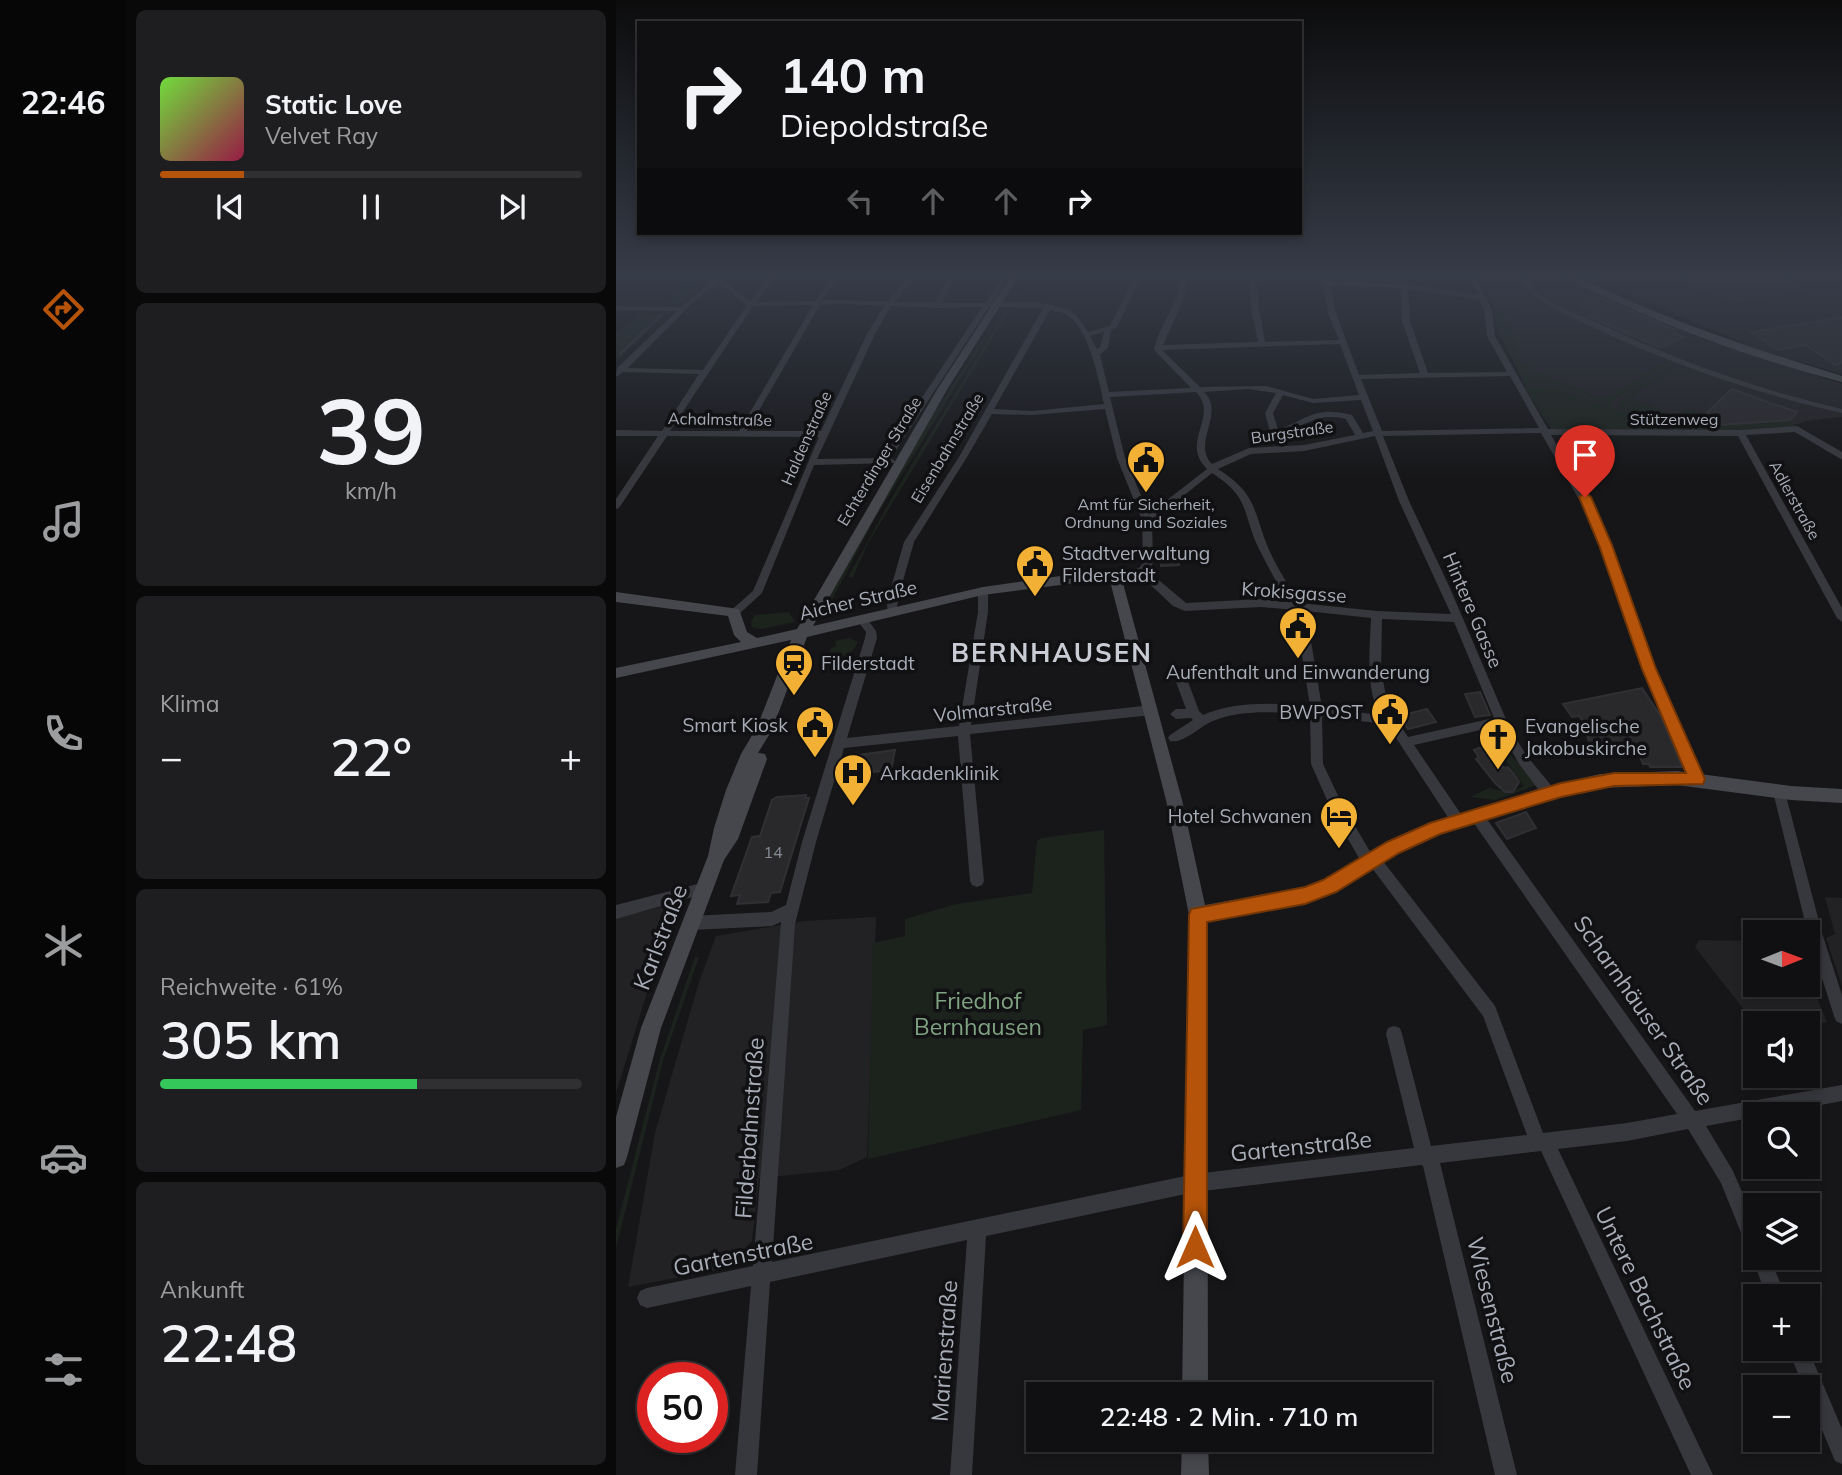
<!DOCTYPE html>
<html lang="de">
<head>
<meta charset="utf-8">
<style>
  :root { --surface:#101012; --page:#1e1e20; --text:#f1f3f6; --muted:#9c9d9f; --line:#303032; --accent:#b45309 }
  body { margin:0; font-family:Mulish,sans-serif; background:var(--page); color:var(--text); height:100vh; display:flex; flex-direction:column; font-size:26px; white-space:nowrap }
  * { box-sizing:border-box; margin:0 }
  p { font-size:23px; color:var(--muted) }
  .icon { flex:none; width:38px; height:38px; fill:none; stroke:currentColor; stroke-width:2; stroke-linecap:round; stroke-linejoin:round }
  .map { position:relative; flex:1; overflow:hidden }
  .sheet { display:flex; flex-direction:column; gap:10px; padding:10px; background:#09090a; width:490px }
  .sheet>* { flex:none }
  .top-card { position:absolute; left:21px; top:21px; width:665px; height:214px; border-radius:0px; box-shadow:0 4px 10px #0003,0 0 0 2px var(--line); background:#101012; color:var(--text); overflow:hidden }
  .needle { width:46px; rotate:89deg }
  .tools { position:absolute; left:1127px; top:920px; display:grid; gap:14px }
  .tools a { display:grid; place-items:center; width:77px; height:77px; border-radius:0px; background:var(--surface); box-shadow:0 4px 10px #0003,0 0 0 2px var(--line); font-size:35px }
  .speed { position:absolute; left:21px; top:1362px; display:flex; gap:14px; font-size:35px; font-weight:700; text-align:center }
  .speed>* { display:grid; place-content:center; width:91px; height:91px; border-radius:50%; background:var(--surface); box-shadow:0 4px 10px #0003,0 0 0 2px var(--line); line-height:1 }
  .speed .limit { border:10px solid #d22; background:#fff; color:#111 }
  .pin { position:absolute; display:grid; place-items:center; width:60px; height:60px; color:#fff; margin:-72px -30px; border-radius:50% 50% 50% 0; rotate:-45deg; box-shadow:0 0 7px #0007 }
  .pin .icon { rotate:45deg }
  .me { position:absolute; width:77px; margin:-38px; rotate:0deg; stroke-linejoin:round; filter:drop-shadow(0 0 5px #0008) }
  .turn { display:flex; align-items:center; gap:24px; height:147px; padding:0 28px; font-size:32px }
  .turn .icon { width:91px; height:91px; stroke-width:2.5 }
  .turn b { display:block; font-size:49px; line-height:60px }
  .lanes { display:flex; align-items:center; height:66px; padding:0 28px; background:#0003; justify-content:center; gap:35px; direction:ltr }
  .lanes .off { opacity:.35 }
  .big { font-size:52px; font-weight:600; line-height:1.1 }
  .sheet .widget { flex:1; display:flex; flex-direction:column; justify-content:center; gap:10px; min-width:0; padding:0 24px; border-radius:10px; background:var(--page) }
  .sheet .dial { align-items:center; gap:0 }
  .dial b { font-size:91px; line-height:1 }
  .song { display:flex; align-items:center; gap:21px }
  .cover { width:84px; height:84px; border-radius:10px; background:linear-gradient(135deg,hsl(100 70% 55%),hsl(340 70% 35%)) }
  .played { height:7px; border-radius:4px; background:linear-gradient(90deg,var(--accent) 20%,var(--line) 20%) }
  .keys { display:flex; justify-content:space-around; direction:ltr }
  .heat { display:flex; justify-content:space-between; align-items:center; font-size:38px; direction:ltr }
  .charge { height:10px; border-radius:5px; background:linear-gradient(90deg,#34c759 61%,var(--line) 0) }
  .trip { position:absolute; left:410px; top:1382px; width:406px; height:70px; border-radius:0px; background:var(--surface); box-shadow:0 4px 10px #0003,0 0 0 2px var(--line); font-weight:600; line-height:70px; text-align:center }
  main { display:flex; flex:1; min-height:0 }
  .tab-bar { display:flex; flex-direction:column; width:126px; justify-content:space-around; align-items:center; background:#060607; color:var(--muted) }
  .tab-bar .icon { width:49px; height:49px }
  .tab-bar .current { color:var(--accent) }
  .tab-bar b { font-size:32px; color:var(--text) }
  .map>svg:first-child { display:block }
</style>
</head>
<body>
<main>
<nav class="tab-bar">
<b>22:46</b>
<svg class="icon current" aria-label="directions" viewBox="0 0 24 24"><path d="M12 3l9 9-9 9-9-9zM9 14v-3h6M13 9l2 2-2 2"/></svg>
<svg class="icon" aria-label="music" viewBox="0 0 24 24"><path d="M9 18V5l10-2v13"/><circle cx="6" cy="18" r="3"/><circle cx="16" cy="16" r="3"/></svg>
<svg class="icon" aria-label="phone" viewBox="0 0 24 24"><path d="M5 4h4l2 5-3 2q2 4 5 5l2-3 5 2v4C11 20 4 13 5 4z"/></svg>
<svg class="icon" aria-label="climate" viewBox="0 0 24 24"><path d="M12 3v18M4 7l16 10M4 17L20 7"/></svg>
<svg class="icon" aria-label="car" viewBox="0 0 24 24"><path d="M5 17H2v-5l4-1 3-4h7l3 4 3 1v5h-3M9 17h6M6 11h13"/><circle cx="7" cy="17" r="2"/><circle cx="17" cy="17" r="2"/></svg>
<svg class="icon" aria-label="filters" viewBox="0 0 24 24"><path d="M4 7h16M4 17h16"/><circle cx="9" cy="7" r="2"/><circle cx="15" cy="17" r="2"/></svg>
</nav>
<section class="sheet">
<div class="widget">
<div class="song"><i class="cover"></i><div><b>Static Love</b><p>Velvet Ray</p></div></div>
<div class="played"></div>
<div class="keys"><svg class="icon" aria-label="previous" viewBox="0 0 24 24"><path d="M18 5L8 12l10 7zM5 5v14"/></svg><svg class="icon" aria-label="pause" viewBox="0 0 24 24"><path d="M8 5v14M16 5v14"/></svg><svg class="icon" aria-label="next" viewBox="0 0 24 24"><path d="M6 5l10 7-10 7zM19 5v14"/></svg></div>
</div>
<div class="widget dial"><b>39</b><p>km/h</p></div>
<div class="widget"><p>Klima</p>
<div class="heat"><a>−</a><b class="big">22°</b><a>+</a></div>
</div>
<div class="widget"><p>Reichweite · 61%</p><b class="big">305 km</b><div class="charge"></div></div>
<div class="widget"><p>Ankunft</p><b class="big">22:48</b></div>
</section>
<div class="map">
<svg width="1226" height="1475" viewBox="0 0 1226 1475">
  <rect width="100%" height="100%" fill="#161618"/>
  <!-- built -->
  <path fill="#222225" d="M861 276H944L1076 335 1226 384V417L1189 421 1183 424 1117 428 935 427 902 372 881 314Z
    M971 276H1226V374L1143 350Z
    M1209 897 1226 898V986L1210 938 1219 934Z
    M64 902 34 983 0 1093V918Z
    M260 917 251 1157 223 1170 143 1178 136 1241 111 1268 12 1287 39 1133 83 982 100 936 188 921Z
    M1083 940 1139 941V985H1192V978L1211 1022 1192 1026 1139 1024 1079 947Z"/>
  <!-- green -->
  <path fill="#1c231d" d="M68 276H88L75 286 85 288 69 300 71 301 66 306 56 308 60 304 52 303V301L68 287 54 282 63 281Z
    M395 307 251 545 237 577H232L279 492 389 312Z
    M890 307H901L900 311 886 314 895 325 903 350 900 353C910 372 965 389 985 398H990L1048 361 1052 363 993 404 942 386 908 384 881 329 878 310Z
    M24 313 48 316 4 358H0V333Z
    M385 313 258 520 216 600 210 603 305 432Z
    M1057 365 1055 370 1014 398 1060 416 1071 408 1087 415 1084 419 1100 426 1169 420 1180 426 1156 430 1060 431 999 405 1025 384Z
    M933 386 1010 412 1052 431 935 429 908 387Z
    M173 612 179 622 145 629 136 627 135 622 139 615Z
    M233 638 242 642 235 653 207 671 215 648 220 646 219 641Z
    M877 734 921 785 879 800 854 797 873 788 894 793 908 786 886 755 872 744 875 742 874 735Z
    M488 830 491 1025 467 1030 465 1110 252 1159 257 943 289 936V919L340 904 416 893 421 841 425 838Z
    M79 957H83L47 1061 0 1248V1229L44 1059Z"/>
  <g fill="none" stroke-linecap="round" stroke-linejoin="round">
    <!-- stream -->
    <path stroke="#2c353c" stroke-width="2" d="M4 354 46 314"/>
  </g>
  <!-- building -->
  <path fill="#29292c" stroke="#303034" stroke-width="2" d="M1060 276H1163L1188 290 1118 301 1107 294 1097 295 1088 289 1082 290Z
    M982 297 1059 330 1056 332 1068 337 1045 348 972 316 979 312 963 305Z
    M1226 317V363L1220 365 1189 345 1162 350 1135 332Z
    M1116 389 1157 404 1181 412 1174 420 1102 425 1084 419Z
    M543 548H556L557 553 562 552 563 565 545 566Z
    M1026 688 1044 715 1066 767H1034L1033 764H1027L1020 746 976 747 970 734 975 733 963 716 956 717 947 704Z
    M864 692 874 715 859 717 849 694Z
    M811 709 820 722 792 729 784 716Z
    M868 746 888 768 892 767 898 774 903 782 897 792H889L879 783 860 759 863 758 858 750Z
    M279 750 275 770 236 774 243 755Z
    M190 795 189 798H193L164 892 155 893 152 902 121 904 124 895 115 896 136 837 144 836 156 800 161 797Z
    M910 812 920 828 891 839 880 823Z"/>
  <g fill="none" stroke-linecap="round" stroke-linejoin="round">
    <!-- street -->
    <path fill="#37383d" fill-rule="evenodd" d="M93 276H110L106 280 134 301 155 276H161L141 302 199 301 218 276H224L206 300 272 301 293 276H299L279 302 319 303 333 276H339L326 303H369L387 276H393L376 303C401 302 431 300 454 311 462 315 467 325 472 332L494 326 519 276H525L501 327 495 330 492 348 484 355 493 392 575 388 538 350C544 323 562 306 565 276H571L568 298 547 345 642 342 635 308 634 276H640L643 308 649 342 723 340 712 313 706 276H712L713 281 789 284 862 295 853 276H859L876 310 879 336 932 429 1125 430 1181 426 1226 452V459L1223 458 1179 432 1130 435 1226 608V622L1221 618 1122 436 935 435 983 517 1039 669 1087 779 1086 783H1076L1027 669 973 517 925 433 767 436 793 501 833 586 895 731 911 756 938 789 939 793 938 797 933 798 928 797 903 764 882 726 798 745 847 817 849 821 847 825 842 827 837 825 771 724 706 717 707 764 725 802 756 855 763 856 879 1006 927 1133 1011 1123 1061 1114 855 819 853 815 855 811 860 809 865 811 1079 1111 1226 1085V1101L1152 1115H1139V1117L1090 1126 1117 1171 1139 1222V1258H1154L1170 1297H1151L1136 1258 1138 1252 1132 1250 1105 1183 1072 1129 1011 1141 942 1149 1097 1475H1075L925 1151 824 1163 901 1475H879L807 1166 805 1165 579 1192 370 1236 356 1475H334L351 1240 154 1282 141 1475H119L135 1286 31 1308 24 1305 21 1298 24 1291 31 1288 137 1266 165 922 156 926 75 930 70 928 68 923 70 918 75 916 155 912 170 905 186 842 249 638 250 632 240 619 241 616H249L260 631 261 638 231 738 343 726 362 612V591L367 588 372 591V612L355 725 536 705 542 710 536 715 354 734 368 881 366 885 361 887 356 885 354 881 342 736 228 748 200 842 179 924 156 1262 579 1174 798 1148 770 1034 772 1028 778 1026 784 1028 786 1034 815 1146 911 1135 867 1016 756 868 748 867 715 809 695 764 694 715C663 712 626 709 597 721 584 726 568 744 554 741L552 738 554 735 577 720 575 718 560 719 554 714 560 709H570L556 671 562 667 568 671 583 711 587 715C620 701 659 703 694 706L679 610 645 607 569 611 557 606 524 575 491 578V574L523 568 527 563 526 520 501 458 489 409 416 415 376 414 351 457 298 542 284 591 281 606 282 612 277 616 272 612 271 606 274 591 288 542 343 457 427 308 373 307 275 458 279 461 278 463 198 465 146 593 122 615H114L113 612 137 591 203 437 51 436 3 508 0 509V499L42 436H0V430L46 431 83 374 7 372 0 377 1 368 61 311 0 310V306L65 307 97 280ZM102 283 131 305 87 370 12 368 77 302ZM714 285 785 288 786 321 804 373 743 375 720 313ZM792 289 864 300 868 310 871 336 891 372 812 373 794 321ZM229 304 268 306 251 334 205 431H131L204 305ZM197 305 123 431H54L137 306ZM275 306 321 308 366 307 266 458 201 459 259 334ZM434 310C438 311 445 312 450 314 473 327 483 381 488 404L416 411 378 409ZM488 332 484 347 481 349 474 336ZM724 344 743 395 697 399 650 386 584 387 546 350ZM894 376 923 428 766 431 745 379ZM632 389 660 393 649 413 657 442H663V435C689 426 701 412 730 419L739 435 688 445 633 448 596 464C575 443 610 413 588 392ZM580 392C604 417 563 441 591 469L533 514 509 458 494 397ZM667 395 697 403 745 400 757 431 747 433 736 415C698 406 694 418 662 430L657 413ZM759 436 783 501 835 614 761 611 683 603C672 584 659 565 651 545 636 506 640 494 602 469L635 454 688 451ZM596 473C636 499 625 512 643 549 652 567 662 585 672 602L645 599 570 603 532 571 537 563 536 521ZM690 611 755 618C754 646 749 690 764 715L706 708ZM766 619 838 622 878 718 792 737 772 707 765 670Z
      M909 276H915V286C931 303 954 311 975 320 1056 359 1139 389 1226 409V413C1138 393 1054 364 972 325 950 314 925 306 909 286Z
      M1163 787 1168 788 1169 792 1206 933 1226 995V1024L1220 1021 1218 1016 1192 934 1157 792 1158 788Z
      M89 882 94 884 96 888 94 892 0 919V905Z
      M1172 1349H1192L1226 1429V1464L1219 1461 1192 1396V1388H1188Z"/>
    <!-- secondary -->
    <path fill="#45474d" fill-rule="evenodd" d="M395 276H403L332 388 197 626 367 587 480 571H492L505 576 566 800 589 905 689 887 708 880 771 843 814 823 933 786 984 774 1061 771 1175 786 1226 789V803L1175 800 1061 785 984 788 933 800 825 834 783 853 720 892 689 903 591 922 592 1395H566L573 915 550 800 494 581 490 579 367 595 191 637 156 730 142 753 149 754 151 759 122 839 108 860 45 1028 11 1157 8 1165 0 1168V1117L25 1028 92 856 98 828 110 790 125 754 141 727 175 640 0 678V668L125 642 118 635 112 616 0 602V592L123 609 131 632 141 638 181 629 322 388Z
      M951 276H961C1046 319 1135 348 1226 376V382C1150 362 1074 336 1003 303 986 295 964 288 951 276Z
      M566 1440H592L593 1475H565Z"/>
  </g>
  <!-- sky -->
  <linearGradient id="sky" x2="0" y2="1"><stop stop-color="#0c0c0d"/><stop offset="0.57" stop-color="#363c48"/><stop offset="1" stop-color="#363c48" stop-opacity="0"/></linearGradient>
  <rect width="1226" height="482" fill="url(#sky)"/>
  <!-- route -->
  <path fill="#b45309" stroke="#753606" stroke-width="2" d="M969 493 975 497 996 545 1040 669 1089 779 1087 784 998 786 945 797 824 834 783 853 720 892 689 904 591 922V1247L588 1255 579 1259 571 1255 567 1247 573 915 575 909 689 887 707 880 771 842 814 823 945 783 998 773H1070L1026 669 983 545 963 497Z"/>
  <!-- icons -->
  <defs>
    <symbol id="civic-pin" viewBox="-11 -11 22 30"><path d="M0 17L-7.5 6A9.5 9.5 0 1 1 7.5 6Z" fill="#f2b134" stroke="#111113"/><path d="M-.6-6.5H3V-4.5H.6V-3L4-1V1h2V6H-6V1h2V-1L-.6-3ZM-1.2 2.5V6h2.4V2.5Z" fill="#111"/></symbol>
    <symbol id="station-pin" viewBox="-11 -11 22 30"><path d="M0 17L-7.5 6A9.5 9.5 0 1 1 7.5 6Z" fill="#f2b134" stroke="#111113"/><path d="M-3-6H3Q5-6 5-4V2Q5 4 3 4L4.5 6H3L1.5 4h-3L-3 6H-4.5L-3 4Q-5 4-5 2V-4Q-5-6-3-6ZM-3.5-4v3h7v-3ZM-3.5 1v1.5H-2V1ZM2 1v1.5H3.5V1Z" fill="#111"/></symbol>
    <symbol id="church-pin" viewBox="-11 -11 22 30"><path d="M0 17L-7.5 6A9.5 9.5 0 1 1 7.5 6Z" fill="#f2b134" stroke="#111113"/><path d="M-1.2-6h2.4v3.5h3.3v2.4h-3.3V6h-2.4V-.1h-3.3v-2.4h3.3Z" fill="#111"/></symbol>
    <symbol id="hospital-pin" viewBox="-11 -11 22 30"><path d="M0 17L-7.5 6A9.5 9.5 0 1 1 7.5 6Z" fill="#f2b134" stroke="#111113"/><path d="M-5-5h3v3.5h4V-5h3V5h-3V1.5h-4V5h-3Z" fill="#111"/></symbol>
    <symbol id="hotel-pin" viewBox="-11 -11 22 30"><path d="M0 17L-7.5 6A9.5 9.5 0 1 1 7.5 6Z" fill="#f2b134" stroke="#111113"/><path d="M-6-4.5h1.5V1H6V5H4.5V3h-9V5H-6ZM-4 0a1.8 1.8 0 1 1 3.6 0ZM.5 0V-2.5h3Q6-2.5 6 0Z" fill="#111"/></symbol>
  </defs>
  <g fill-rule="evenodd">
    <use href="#civic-pin" x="508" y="438" width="44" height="60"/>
    <use href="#civic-pin" x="397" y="542" width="44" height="60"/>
    <use href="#civic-pin" x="660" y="604" width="44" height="60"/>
    <use href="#station-pin" x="156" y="641" width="44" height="60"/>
    <use href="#civic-pin" x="752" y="690" width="44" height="60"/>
    <use href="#civic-pin" x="177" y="703" width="44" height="60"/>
    <use href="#church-pin" x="860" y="715" width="44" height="60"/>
    <use href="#hospital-pin" x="215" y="751" width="44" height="60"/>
    <use href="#hotel-pin" x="701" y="794" width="44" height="60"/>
  </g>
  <g text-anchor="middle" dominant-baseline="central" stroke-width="7" stroke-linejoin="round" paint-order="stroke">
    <!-- far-street labels -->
    <g font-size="16" fill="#a8adb8" stroke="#111113">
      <text transform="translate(104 419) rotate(1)">Achalmstraße</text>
      <text x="1058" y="419">Stützenweg</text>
      <text transform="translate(676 432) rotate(-8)">Burgstraße</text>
      <text transform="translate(190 438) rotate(-66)">Haldenstraße</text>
      <text transform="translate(331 448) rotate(-59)">Eisenbahnstraße</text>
      <text transform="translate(263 461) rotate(-59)">Echterdinger Straße</text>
      <text transform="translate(1179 500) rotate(61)">Adlerstraße</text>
    </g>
    <!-- far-poi labels -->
    <g font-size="16" fill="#a8adb8" stroke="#111113">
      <text x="530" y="504">Amt für Sicherheit,<tspan x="530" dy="18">Ordnung und Soziales</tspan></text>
    </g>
    <!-- number labels -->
    <g font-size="16" fill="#888b94">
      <text x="157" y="852">14</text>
    </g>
    <!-- poi labels -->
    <g font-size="19" fill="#a8adb8" stroke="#111113" text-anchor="start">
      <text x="446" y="553">Stadtverwaltung<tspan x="446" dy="22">Filderstadt</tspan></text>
      <text x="205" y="663">Filderstadt</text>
      <text x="682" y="672" text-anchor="middle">Aufenthalt und Einwanderung</text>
      <text x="747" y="712" text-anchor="end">BWPOST</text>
      <text x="172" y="725" text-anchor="end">Smart Kiosk</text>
      <text x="909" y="726">Evangelische<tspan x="909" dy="22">Jakobuskirche</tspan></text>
      <text x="264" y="773">Arkadenklinik</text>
      <text x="696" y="816" text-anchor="end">Hotel Schwanen</text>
    </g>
    <!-- street labels -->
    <g font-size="19" fill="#a8adb8" stroke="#111113">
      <text transform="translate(678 592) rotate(4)">Krokisgasse</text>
      <text transform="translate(242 600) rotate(-13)">Aicher Straße</text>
      <text transform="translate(857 610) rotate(67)">Hintere Gasse</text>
      <text transform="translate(377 709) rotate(-6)">Volmarstraße</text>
    </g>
    <!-- near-street labels -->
    <g font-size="23" fill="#a8adb8" stroke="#111113">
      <text transform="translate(44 937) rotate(-69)">Karlstraße</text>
      <text transform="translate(1028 1010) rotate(55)">Scharnhäuser Straße</text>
      <text transform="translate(133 1128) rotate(-86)">Filderbahnstraße</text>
      <text transform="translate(685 1146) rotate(-6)">Gartenstraße</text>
      <text transform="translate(127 1254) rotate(-11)">Gartenstraße</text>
      <text transform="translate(1030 1298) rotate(64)">Untere Bachstraße</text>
      <text transform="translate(877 1310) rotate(76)">Wiesenstraße</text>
      <text transform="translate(328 1351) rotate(-86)">Marienstraße</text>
    </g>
    <!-- near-park labels -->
    <g font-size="23" fill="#7fa381" stroke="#111113">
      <text x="362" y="1000">Friedhof<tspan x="362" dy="26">Bernhausen</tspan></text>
    </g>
    <!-- district labels -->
    <g font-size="26" font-weight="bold" letter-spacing="2" fill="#c9ccd4" stroke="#111113">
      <text x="436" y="652">BERNHAUSEN</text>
    </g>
  </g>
</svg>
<div class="tools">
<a><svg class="needle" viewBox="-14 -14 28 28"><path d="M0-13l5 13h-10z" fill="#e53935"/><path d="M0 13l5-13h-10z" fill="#9c9d9f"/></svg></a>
<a><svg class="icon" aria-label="sound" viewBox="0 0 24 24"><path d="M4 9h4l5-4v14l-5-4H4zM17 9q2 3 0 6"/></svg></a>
<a><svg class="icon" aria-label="search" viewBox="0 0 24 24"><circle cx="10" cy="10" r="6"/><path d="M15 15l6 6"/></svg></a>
<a><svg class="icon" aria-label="layers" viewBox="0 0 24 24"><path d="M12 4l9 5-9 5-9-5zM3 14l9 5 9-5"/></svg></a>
<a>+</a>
<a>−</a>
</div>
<div class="speed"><div class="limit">50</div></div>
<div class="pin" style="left:969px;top:497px;background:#d93025"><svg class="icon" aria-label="arrive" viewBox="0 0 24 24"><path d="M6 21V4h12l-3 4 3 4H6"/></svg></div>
<svg class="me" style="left:579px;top:1247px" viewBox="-20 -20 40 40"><path d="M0-17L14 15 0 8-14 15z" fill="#b45309" stroke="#fff" stroke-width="4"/></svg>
<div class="trip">22:48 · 2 Min. · 710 m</div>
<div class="top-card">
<div class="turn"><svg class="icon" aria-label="right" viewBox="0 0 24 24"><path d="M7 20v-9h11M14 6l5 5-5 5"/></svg><div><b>140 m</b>Diepoldstraße</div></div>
<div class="lanes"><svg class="icon off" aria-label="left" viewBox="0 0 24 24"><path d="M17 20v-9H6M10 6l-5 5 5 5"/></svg><svg class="icon off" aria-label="ahead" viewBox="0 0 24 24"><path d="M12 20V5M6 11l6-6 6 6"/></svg><svg class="icon off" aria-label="ahead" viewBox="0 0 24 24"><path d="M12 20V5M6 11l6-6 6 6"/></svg><svg class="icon" aria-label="right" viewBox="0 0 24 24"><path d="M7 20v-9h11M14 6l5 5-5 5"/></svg></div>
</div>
</div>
</main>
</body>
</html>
